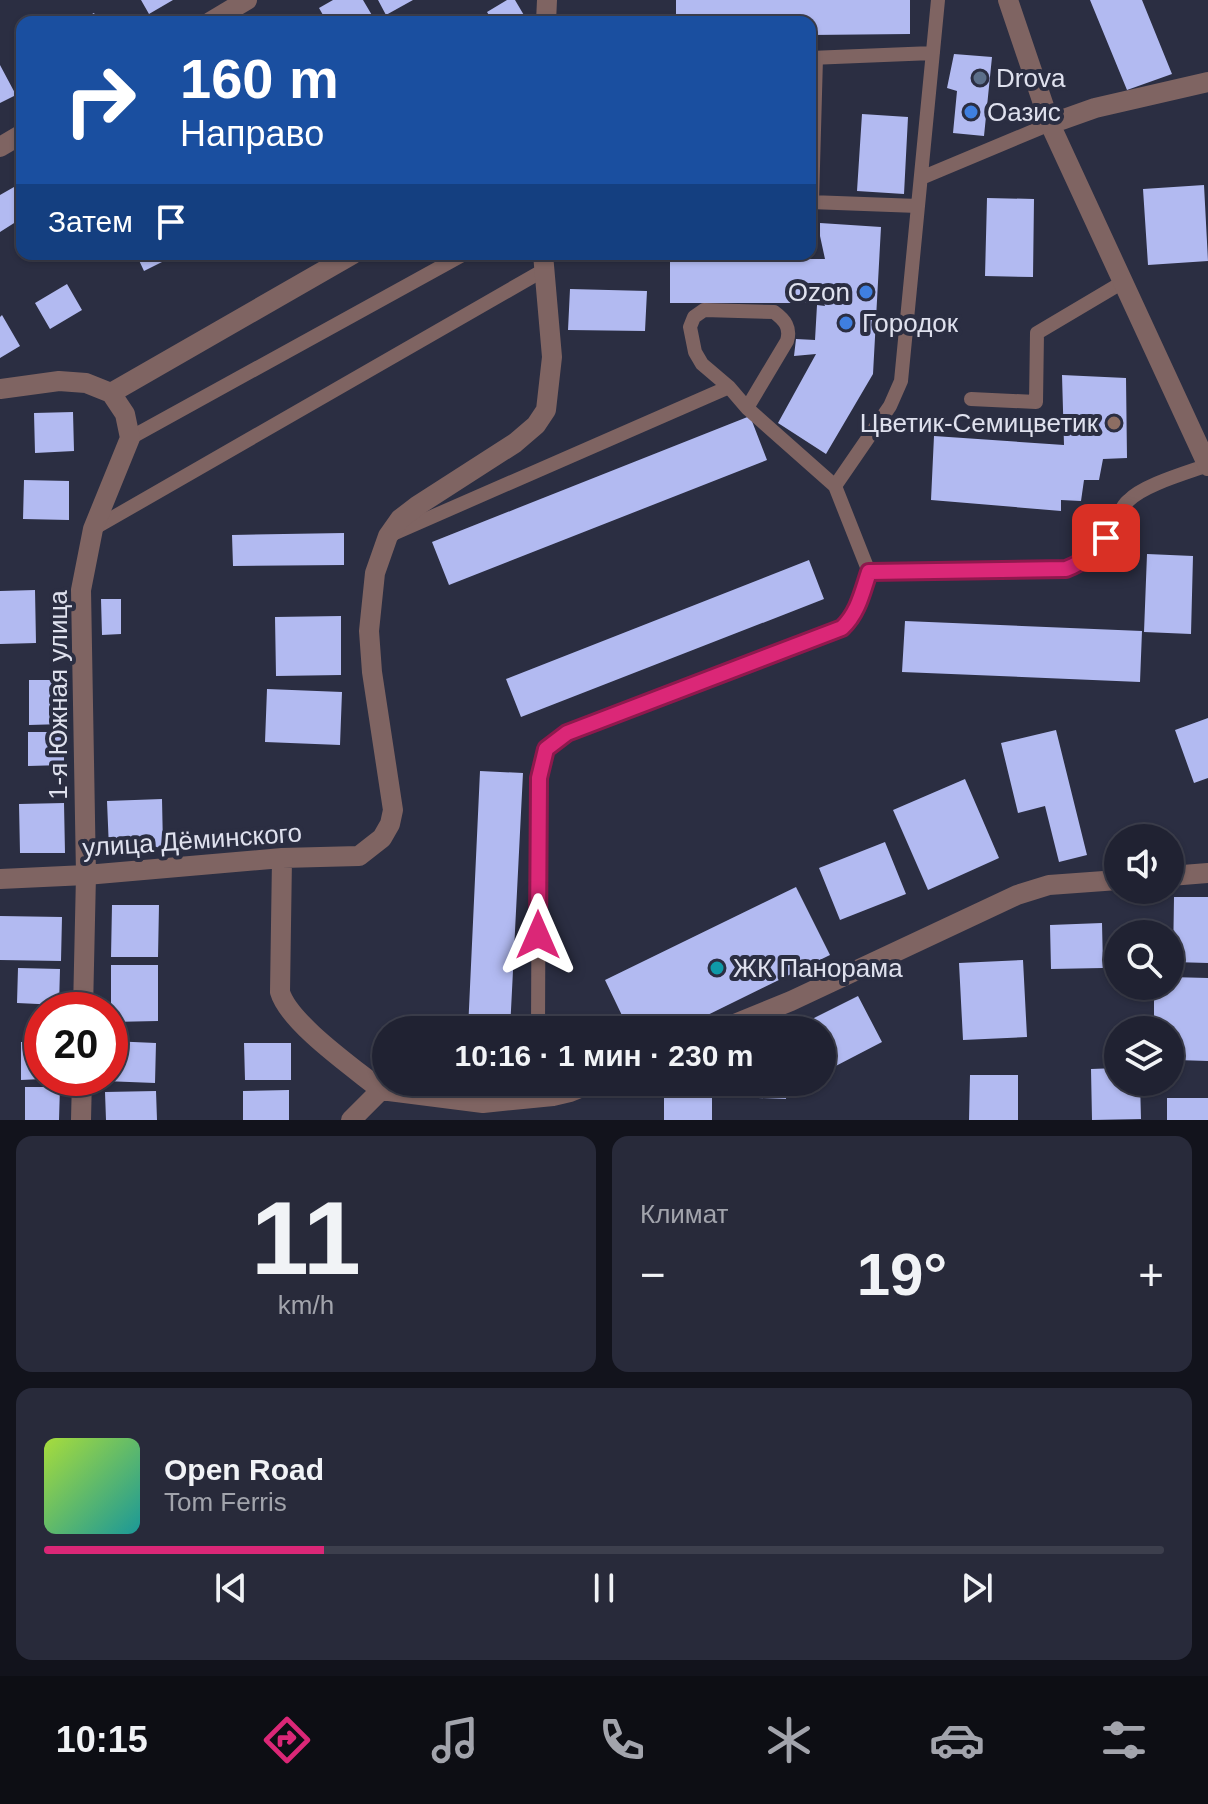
<!DOCTYPE html>
<html lang="ru">
<head>
<meta charset="utf-8">
<style>
  :root { --surface:#202232; --page:#282a3a; --text:#f1f3f6; --muted:#a2a4ac; --line:#3d3f4d; --accent:#db2777 }
  body { margin:0; font-family:Arial,sans-serif; background:var(--page); color:var(--text); height:100vh; display:flex; flex-direction:column; font-size:30px; white-space:nowrap }
  * { box-sizing:border-box; margin:0 }
  p { font-size:26px; color:var(--muted) }
  .icon { flex:none; width:44px; height:44px; fill:none; stroke:currentColor; stroke-width:2; stroke-linecap:round; stroke-linejoin:round }
  .map { position:relative; height:1120px; overflow:hidden }
  .panel { display:flex; flex-direction:column; gap:16px; padding:16px; background:#12131c; flex:1 }
  .panel>* { flex:none }
  .hud { position:absolute; left:16px; top:16px; width:800px; height:244px; border-radius:16px; box-shadow:0 2px 6px #0004,0 0 0 2px var(--line); background:#1a4fa0; color:#fff; overflow:hidden }
  .buttons { position:absolute; left:1104px; top:824px; display:grid; gap:16px }
  .buttons a { display:grid; place-items:center; width:80px; height:80px; border-radius:50%; background:var(--surface); box-shadow:0 2px 6px #0004,0 0 0 2px var(--line); font-size:40px }
  .speed { position:absolute; left:24px; top:992px; display:flex; gap:16px; font-size:40px; font-weight:700; text-align:center }
  .speed>* { display:grid; place-content:center; width:104px; height:104px; border-radius:50%; background:var(--surface); box-shadow:0 2px 6px #0004,0 0 0 2px var(--line); line-height:1 }
  .speed .limit { border:12px solid #d22; background:#fff; color:#111 }
  .pin { position:absolute; display:grid; place-items:center; width:68px; height:68px; color:#fff; margin:-34px; border-radius:16px; box-shadow:0 4px 12px #0006 }
  .me { position:absolute; width:88px; margin:-44px; rotate:0deg; stroke-linejoin:round; filter:drop-shadow(0 0 6px #0008) }
  .turn { display:flex; align-items:center; gap:28px; height:168px; padding:0 32px; font-size:36px }
  .turn .icon { width:104px; height:104px; stroke-width:2.5 }
  .turn b { display:block; font-size:56px; line-height:68px }
  .then { display:flex; align-items:center; height:76px; padding:0 32px; background:#0003; gap:16px; font-size:30px }
  .big { font-size:60px; font-weight:800; line-height:1.1 }
  .panel .card { flex:1; display:flex; flex-direction:column; justify-content:center; gap:12px; min-width:0; padding:0 28px; border-radius:16px; background:var(--page) }
  .panel .dial { align-items:center; gap:0 }
  .dial b { font-size:104px; line-height:1 }
  .song { display:flex; align-items:center; gap:24px }
  .cover { width:96px; height:96px; border-radius:12px; background:linear-gradient(135deg,hsl(80 70% 55%),hsl(180 70% 35%)) }
  .played { height:8px; border-radius:4px; background:linear-gradient(90deg,var(--accent) 25%,var(--line) 25%) }
  .keys { display:flex; justify-content:space-around; direction:ltr }
  .heat { display:flex; justify-content:space-between; align-items:center; font-size:44px; direction:ltr }
  .panel .tiles { flex:1; display:grid; gap:16px; grid-template-columns:1fr 1fr }
  .card:last-child { grid-column:span 2 }
  .trip { position:absolute; left:372px; top:1016px; width:464px; height:80px; border-radius:40px; background:var(--surface); box-shadow:0 2px 6px #0004,0 0 0 2px var(--line); font-weight:800; line-height:80px; text-align:center }
  .dock { display:flex; height:128px; justify-content:space-around; align-items:center; background:#0d0e14; color:var(--muted) }
  .dock .icon { width:56px; height:56px }
  .dock .active { color:var(--accent) }
  .dock b { font-size:36px; color:var(--text) }
  .map>svg:first-child { display:block }
</style>
</head>
<body>
<div class="map">
<svg width="1208" height="1120" viewBox="0 0 1208 1120">
  <rect width="100%" height="100%" fill="#2b2e42"/>
  <!-- building -->
  <path fill="#b2baf1" d="M141 0H173L149 14Z
    M333 0H363L376 22H327L319 8Z
    M378 0H413L386 15Z
    M507 0H515L528 22H493L487 12Z
    M676 0H910V34L810 35V22H676Z
    M1090 0H1142L1172 74 1127 90Z
    M94 13 99 22H77Z
    M314 14 319 22H299Z
    M954 54 992 57 984 136 953 133 957 91 947 88Z
    M0 65 16 95 0 103Z
    M862 114 908 117 904 194 857 191Z
    M1204 185 1208 261 1148 265 1143 189Z
    M14 187 22 199V218L0 232V195Z
    M987 198 1034 199 1033 277 985 276Z
    M820 223 881 227 873 374 826 454 778 423 816 354 794 356 796 339 815 340 817 305 825 306 824 303H670V259H825L820 236Z
    M136 254H178L144 271Z
    M67 284 82 310 50 329 35 303Z
    M570 289 647 291 645 331 568 330Z
    M2 315 20 346 0 358V317Z
    M1062 375 1126 378 1127 458 1103 459 1099 480H1084L1081 501 1061 500V511L931 500 934 436 1064 445Z
    M73 412 74 451 35 453 34 413Z
    M750 416 767 460 449 585 432 542Z
    M24 480 69 481V520L23 519Z
    M344 533V565L233 566 232 535Z
    M1147 554 1193 556 1191 634 1144 632Z
    M809 560 824 599 521 717 506 679Z
    M35 590 36 643 0 644V591Z
    M101 599H121V634L102 635Z
    M341 616V675L276 676 275 617Z
    M905 621 1142 631 1140 682 902 672Z
    M29 680H63L64 724 29 725Z
    M267 689 342 692 340 745 265 742Z
    M1208 718V778L1194 783 1175 730Z
    M1056 730 1087 855 1059 862 1045 806 1018 813 1001 743Z
    M28 732H64V765L28 766Z
    M480 771 523 773 510 1030H468Z
    M965 779 999 858 928 890 893 810Z
    M162 799 163 847 109 849 107 801Z
    M64 803 65 853H20L19 804Z
    M885 842 906 894 840 920 819 868Z
    M796 887 830 955 677 1030H629L605 980Z
    M1174 897H1208V963L1173 962Z
    M112 905H159L158 957H111Z
    M0 916 62 917 61 961 0 960Z
    M1102 923 1103 968 1051 969 1050 925Z
    M1023 960 1027 1037 963 1040 959 963Z
    M111 965H158V1021L111 1022Z
    M18 968 60 969 59 1005 17 1003Z
    M1170 977 1208 978V1061L1177 1060V1035H1170V1030H1154V986H1170Z
    M858 996 882 1042 828 1070 822 1059V1030H807L804 1023Z
    M110 1041 156 1043 155 1083 104 1081V1078H110Z
    M21 1042H42V1079L21 1080Z
    M244 1043H291V1080H245Z
    M1118 1068V1082H1140L1141 1119 1092 1120 1091 1069Z
    M970 1075H1018V1120H969Z
    M736 1082H787L786 1099 735 1097Z
    M25 1087H60L59 1120H25Z
    M289 1090V1120H243V1091Z
    M156 1091 157 1120H106L105 1092Z
    M664 1091 712 1092V1120H664Z
    M1167 1098H1208V1120H1167Z"/>
  <g fill="none" stroke-linecap="round" stroke-linejoin="round">
    <!-- lane -->
    <path stroke="#7f6462" stroke-width="14" d="M810 58 933 53
      M921 178 1050 124
      M810 202 918 206
      M812 202 816 58
      M971 399 1036 402 1037 333 1123 282
      M747 408 787 341C791 328 785 320 774 312L704 310 694 317 690 327 695 352 702 364 729 387 747 408 835 486 890 406 901 381 938 0
      M130 438 464 254
      M835 486 869 572 1048 571C1085 568 1097 553 1115 522 1119 515 1122 506 1128 501 1143 485 1186 473 1208 465
      M93 529 544 270
      M388 536 729 387
      M538 1030 539 778 546 749 567 733 842 628C858 613 862 593 869 572"/>
    <!-- street -->
    <path stroke="#7f6462" stroke-width="20" d="M1008 0 1050 124 1208 466
      M210 22 247 0
      M546 22 547 0
      M1050 124 1095 108 1208 82
      M0 147 22 134
      M0 389 59 381 86 383 111 393
      M111 393 353 254
      M282 858 280 992C289 1023 354 1068 381 1090L351 1120
      M1170 876 1208 873
      M0 879 86 875 282 858 359 856 382 838 390 824 393 810 372 672 369 631 375 573 388 536 400 519 417 506 515 443 536 425 546 410 552 357 543 254
      M83 1010 86 875 81 590 93 529 130 438 125 414 111 393
      M720 1030 791 1001 1017 895 1049 885 1118 880
      M381 1090 483 1103 553 1096 570 1092 595 1082
      M81 1120 82 1078"/>
  </g>
  <g fill="none" stroke-linecap="round" stroke-linejoin="round">
    <defs>
      <path id="route" d="M538 935 539 778 546 749 567 733 842 628C858 613 862 593 869 572L1066 569C1084 562 1094 553 1106 538"/>
    </defs>
    <!-- route casing -->
    <use href="#route" stroke="#8e194d" stroke-width="20"/>
    <!-- route -->
    <use href="#route" stroke="#db2777" stroke-width="14"/>
  </g>
  <!-- markers -->
  <circle fill="#5c6f8a" stroke="#2b2e42" stroke-width="3" cx="980" cy="78" r="8"/>
  <g fill="#3f7fe0" stroke="#2b2e42" stroke-width="3">
    <circle cx="971" cy="112" r="8"/>
    <circle cx="866" cy="292" r="8"/>
    <circle cx="846" cy="323" r="8"/>
  </g>
  <circle fill="#8d6e63" stroke="#2b2e42" stroke-width="3" cx="1114" cy="423" r="8"/>
  <circle fill="#0f9aa8" stroke="#2b2e42" stroke-width="3" cx="717" cy="968" r="8"/>
  <g text-anchor="middle" dominant-baseline="central" stroke-width="8" stroke-linejoin="round" paint-order="stroke">
    <!-- poi labels -->
    <g font-size="26" fill="#dfe1ee" stroke="#2b2e42" text-anchor="start">
      <text x="996" y="78">Drova</text>
      <text x="987" y="112">Оазис</text>
      <text x="850" y="292" text-anchor="end">Ozon</text>
      <text x="862" y="323">Городок</text>
      <text x="1098" y="423" text-anchor="end">Цветик-Семицветик</text>
      <text x="733" y="968">ЖК Панорама</text>
    </g>
    <!-- street labels -->
    <g font-size="26" fill="#dfe1ee" stroke="#2b2e42">
      <text transform="translate(58 695) rotate(-90)">1-я Южная улица</text>
      <text transform="translate(192 840) rotate(-4)">улица Дёминского</text>
    </g>
  </g>
</svg>
<div class="buttons">
<a><svg class="icon" aria-label="sound" viewBox="0 0 24 24"><path d="M4 9h4l5-4v14l-5-4H4zM17 9q2 3 0 6"/></svg></a>
<a><svg class="icon" aria-label="search" viewBox="0 0 24 24"><circle cx="10" cy="10" r="6"/><path d="M15 15l6 6"/></svg></a>
<a><svg class="icon" aria-label="layers" viewBox="0 0 24 24"><path d="M12 4l9 5-9 5-9-5zM3 14l9 5 9-5"/></svg></a>
</div>
<div class="speed"><div class="limit">20</div></div>
<div class="pin" style="left:1106px;top:538px;background:#d93025"><svg class="icon" aria-label="arrive" viewBox="0 0 24 24"><path d="M6 21V4h12l-3 4 3 4H6"/></svg></div>
<svg class="me" style="left:538px;top:935px" viewBox="-20 -20 40 40"><path d="M0-17L14 15 0 8-14 15z" fill="#db2777" stroke="#fff" stroke-width="4"/></svg>
<div class="trip">10:16 · 1 мин · 230 m</div>
<div class="hud">
<div class="turn"><svg class="icon" aria-label="right" viewBox="0 0 24 24"><path d="M7 20v-9h11M14 6l5 5-5 5"/></svg><div><b>160 m</b>Направо</div></div>
<div class="then">Затем<svg class="icon" aria-label="arrive" viewBox="0 0 24 24"><path d="M6 21V4h12l-3 4 3 4H6"/></svg></div>
</div>
</div>
<section class="panel">
<div class="tiles">
<div class="card dial"><b>11</b><p>km/h</p></div>
<div class="card"><p>Климат</p>
<div class="heat"><a>−</a><b class="big">19°</b><a>+</a></div>
</div>
<div class="card">
<div class="song"><i class="cover"></i><div><b>Open Road</b><p>Tom Ferris</p></div></div>
<div class="played"></div>
<div class="keys"><svg class="icon" aria-label="previous" viewBox="0 0 24 24"><path d="M18 5L8 12l10 7zM5 5v14"/></svg><svg class="icon" aria-label="pause" viewBox="0 0 24 24"><path d="M8 5v14M16 5v14"/></svg><svg class="icon" aria-label="next" viewBox="0 0 24 24"><path d="M6 5l10 7-10 7zM19 5v14"/></svg></div>
</div>
</div>
</section>
<nav class="dock">
<b>10:15</b>
<svg class="icon active" aria-label="directions" viewBox="0 0 24 24"><path d="M12 3l9 9-9 9-9-9zM9 14v-3h6M13 9l2 2-2 2"/></svg>
<svg class="icon" aria-label="music" viewBox="0 0 24 24"><path d="M9 18V5l10-2v13"/><circle cx="6" cy="18" r="3"/><circle cx="16" cy="16" r="3"/></svg>
<svg class="icon" aria-label="phone" viewBox="0 0 24 24"><path d="M5 4h4l2 5-3 2q2 4 5 5l2-3 5 2v4C11 20 4 13 5 4z"/></svg>
<svg class="icon" aria-label="climate" viewBox="0 0 24 24"><path d="M12 3v18M4 7l16 10M4 17L20 7"/></svg>
<svg class="icon" aria-label="car" viewBox="0 0 24 24"><path d="M5 17H2v-5l4-1 3-4h7l3 4 3 1v5h-3M9 17h6M6 11h13"/><circle cx="7" cy="17" r="2"/><circle cx="17" cy="17" r="2"/></svg>
<svg class="icon" aria-label="filters" viewBox="0 0 24 24"><path d="M4 7h16M4 17h16"/><circle cx="9" cy="7" r="2"/><circle cx="15" cy="17" r="2"/></svg>
</nav>
</body>
</html>
